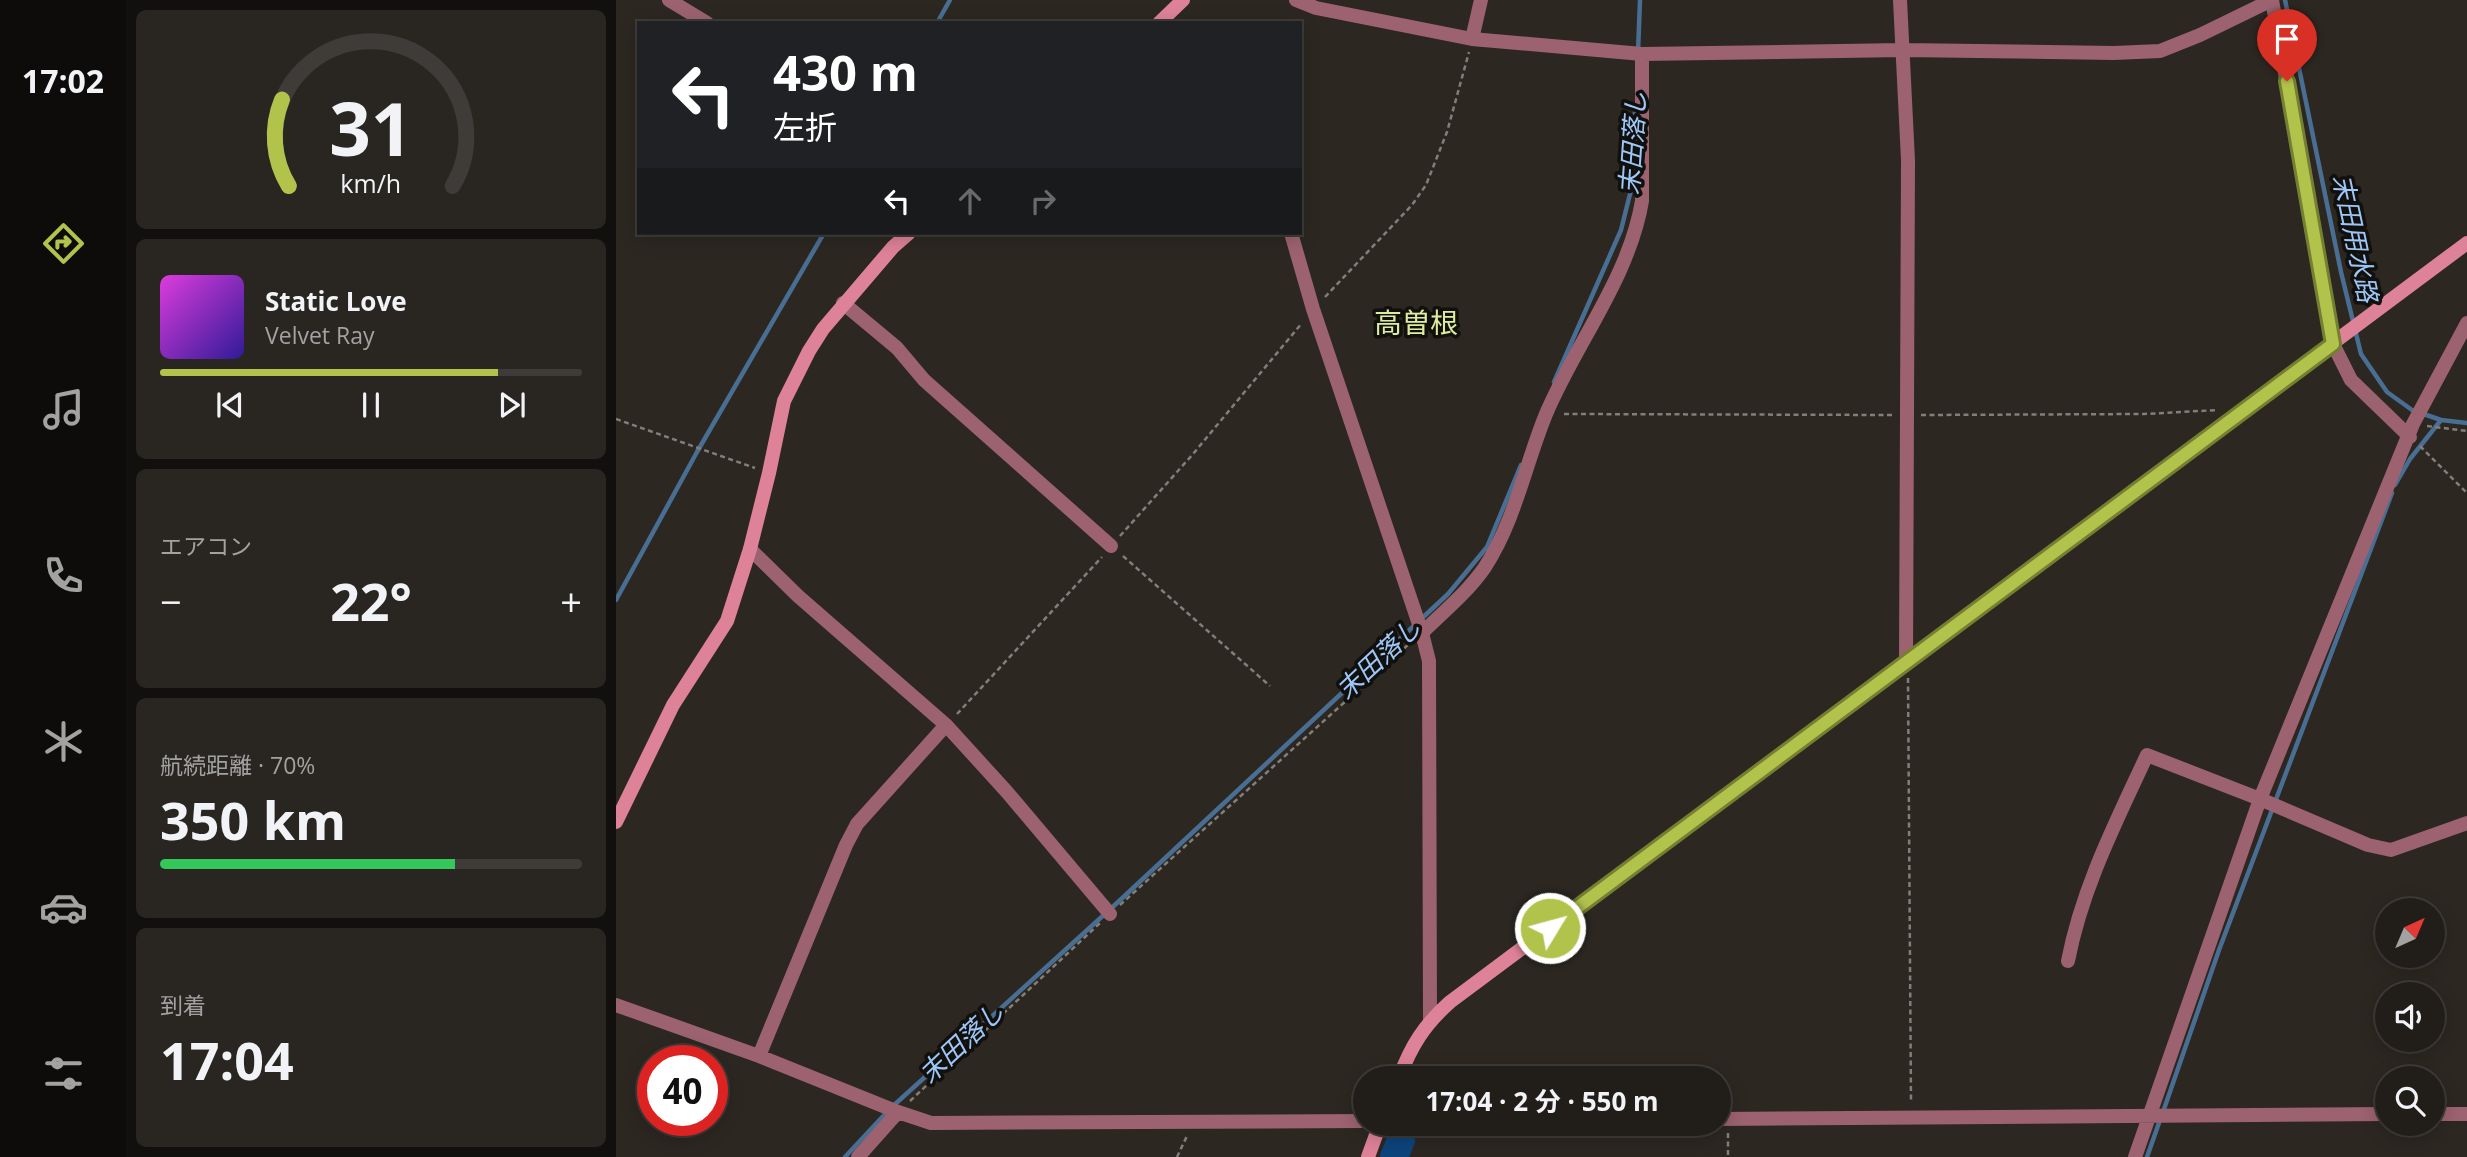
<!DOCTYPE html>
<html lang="ja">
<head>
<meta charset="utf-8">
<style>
  :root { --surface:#211d19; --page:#292622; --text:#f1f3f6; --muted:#a2a2a2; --line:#3e3b38; --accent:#b2c34c }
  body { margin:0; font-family:"Open Sans","Noto Sans JP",sans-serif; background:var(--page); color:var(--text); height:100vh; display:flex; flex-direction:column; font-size:26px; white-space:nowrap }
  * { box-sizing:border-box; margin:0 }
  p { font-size:23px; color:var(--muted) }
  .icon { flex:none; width:38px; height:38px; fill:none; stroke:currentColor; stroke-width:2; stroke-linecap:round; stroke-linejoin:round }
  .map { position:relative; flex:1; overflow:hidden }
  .sheet { display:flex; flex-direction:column; gap:10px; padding:10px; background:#12100e; width:490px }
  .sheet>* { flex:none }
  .banner { position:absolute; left:21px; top:21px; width:665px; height:214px; border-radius:0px; box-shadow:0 4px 18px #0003,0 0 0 2px var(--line); background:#202124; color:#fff; overflow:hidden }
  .needle { width:46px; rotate:44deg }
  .buttons { position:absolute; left:1759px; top:898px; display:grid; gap:14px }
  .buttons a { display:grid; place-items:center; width:70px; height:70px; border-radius:50%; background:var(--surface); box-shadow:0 4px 18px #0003,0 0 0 2px var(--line); font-size:35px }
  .speed { position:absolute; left:21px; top:1045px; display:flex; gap:14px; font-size:35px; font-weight:700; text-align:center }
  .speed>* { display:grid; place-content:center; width:91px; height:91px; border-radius:50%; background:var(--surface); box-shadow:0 4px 18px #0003,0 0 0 2px var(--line); line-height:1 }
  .speed .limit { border:10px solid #d22; background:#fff; color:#111 }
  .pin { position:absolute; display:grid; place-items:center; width:60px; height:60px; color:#fff; margin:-72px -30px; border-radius:50% 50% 50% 0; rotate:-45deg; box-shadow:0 0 7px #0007 }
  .pin .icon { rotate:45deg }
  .me { position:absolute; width:77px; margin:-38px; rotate:53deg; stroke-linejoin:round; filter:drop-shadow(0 0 5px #0008) }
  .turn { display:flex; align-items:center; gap:24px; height:147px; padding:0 21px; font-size:32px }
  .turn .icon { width:91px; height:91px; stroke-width:2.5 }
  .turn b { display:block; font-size:49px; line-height:60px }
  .lanes { display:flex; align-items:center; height:66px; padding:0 21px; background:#0003; justify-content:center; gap:35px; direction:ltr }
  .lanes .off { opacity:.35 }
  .big { font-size:52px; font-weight:700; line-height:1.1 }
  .sheet .widget { flex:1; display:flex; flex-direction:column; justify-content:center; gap:10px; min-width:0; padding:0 24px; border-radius:10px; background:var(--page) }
  .sheet .dial { align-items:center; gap:0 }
  .dial svg { height:182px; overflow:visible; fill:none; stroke:var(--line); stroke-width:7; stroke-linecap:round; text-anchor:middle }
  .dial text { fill:var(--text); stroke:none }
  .song { display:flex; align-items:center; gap:21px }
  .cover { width:84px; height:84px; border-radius:10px; background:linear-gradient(135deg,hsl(300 70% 55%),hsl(250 70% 35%)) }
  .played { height:7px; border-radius:4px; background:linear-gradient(90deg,var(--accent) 80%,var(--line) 80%) }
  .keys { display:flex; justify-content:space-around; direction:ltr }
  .heat { display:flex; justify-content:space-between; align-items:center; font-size:38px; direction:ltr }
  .charge { height:10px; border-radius:5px; background:linear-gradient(90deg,#34c759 70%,var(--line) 0) }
  .trip { position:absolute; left:737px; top:1066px; width:378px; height:70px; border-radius:35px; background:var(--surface); box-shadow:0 4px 18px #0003,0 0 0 2px var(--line); font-weight:700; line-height:70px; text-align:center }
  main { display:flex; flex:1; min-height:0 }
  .menu { display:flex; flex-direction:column; width:126px; justify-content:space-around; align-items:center; background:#0d0c0a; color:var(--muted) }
  .menu .icon { width:49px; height:49px }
  .menu .on { color:var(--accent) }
  .menu b { font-size:32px; color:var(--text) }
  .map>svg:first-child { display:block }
</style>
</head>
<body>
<main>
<nav class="menu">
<b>17:02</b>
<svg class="icon on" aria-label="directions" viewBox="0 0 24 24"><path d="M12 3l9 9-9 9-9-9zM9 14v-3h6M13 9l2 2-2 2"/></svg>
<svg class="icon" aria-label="music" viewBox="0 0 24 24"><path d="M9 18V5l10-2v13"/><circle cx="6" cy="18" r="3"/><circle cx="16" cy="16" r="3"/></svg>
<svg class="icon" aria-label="phone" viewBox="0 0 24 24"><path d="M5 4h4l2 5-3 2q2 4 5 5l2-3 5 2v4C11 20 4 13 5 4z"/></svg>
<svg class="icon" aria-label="climate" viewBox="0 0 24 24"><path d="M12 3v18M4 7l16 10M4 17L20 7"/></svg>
<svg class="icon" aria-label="car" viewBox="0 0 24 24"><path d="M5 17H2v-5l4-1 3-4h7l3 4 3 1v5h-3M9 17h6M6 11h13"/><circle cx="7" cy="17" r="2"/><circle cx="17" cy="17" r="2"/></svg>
<svg class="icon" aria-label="filters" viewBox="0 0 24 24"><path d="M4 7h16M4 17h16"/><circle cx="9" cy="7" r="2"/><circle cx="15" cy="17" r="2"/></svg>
</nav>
<section class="sheet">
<div class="widget dial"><svg viewBox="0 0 100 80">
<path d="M14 69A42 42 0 1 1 86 69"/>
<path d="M14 69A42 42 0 0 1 11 31" stroke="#b2c34c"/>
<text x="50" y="56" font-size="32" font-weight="700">31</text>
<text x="50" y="72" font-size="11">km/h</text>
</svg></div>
<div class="widget">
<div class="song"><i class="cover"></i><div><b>Static Love</b><p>Velvet Ray</p></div></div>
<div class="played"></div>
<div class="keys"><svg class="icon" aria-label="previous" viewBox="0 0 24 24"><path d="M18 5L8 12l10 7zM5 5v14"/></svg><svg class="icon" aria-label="pause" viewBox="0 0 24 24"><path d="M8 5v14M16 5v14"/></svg><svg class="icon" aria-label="next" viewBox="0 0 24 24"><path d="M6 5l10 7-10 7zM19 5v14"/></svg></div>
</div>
<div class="widget"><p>エアコン</p>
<div class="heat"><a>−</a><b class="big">22°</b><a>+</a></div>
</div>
<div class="widget"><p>航続距離 · 70%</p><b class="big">350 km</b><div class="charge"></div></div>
<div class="widget"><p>到着</p><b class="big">17:04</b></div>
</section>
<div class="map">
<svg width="1851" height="1157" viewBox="0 0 1851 1157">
  <rect width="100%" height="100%" fill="#2c2721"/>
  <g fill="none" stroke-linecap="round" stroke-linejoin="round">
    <!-- stream -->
    <path stroke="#496e94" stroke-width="4.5" d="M1669 0 1725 272 1745 354 1771 392 1796 410 1825 420 1851 423
      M321 23 334 0
      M1022 52 1024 0
      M938 382 1005 230 1016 186 1019 109
      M1779 485 1794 459 1825 420
      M0 600 81 452 208 233
      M277 1106 501 903 832 594 871 547 905 465
      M1547 1112 1603 950 1776 493
      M229 1157 271 1112
      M1531 1157 1544 1120"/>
    <!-- river -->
    <path stroke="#0d447c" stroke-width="28" d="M778 1157 785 1140"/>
    <!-- path -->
    <path stroke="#827e79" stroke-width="2.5" stroke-dasharray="5 3.5" stroke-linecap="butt" d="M709 297 796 205 810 185 831 132 853 52
      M948 414 1277 415
      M1305 415 1528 414 1602 410
      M0 419 139 468
      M1811 426 1851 431
      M1804 446 1851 493
      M504 536 577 454 686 323
      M507 556 654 686
      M1292 678 1295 1102
      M341 714 486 557
      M504 905 793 644
      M294 1101 484 923
      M1112 1133V1157
      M561 1157 571 1136"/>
    <!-- street -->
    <path stroke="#9c626f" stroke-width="14" d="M53 0 91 23
      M680 0 700 8 856 39 1026 54 1287 50 1498 53 1544 51 1584 35 1656 0
      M1284 0 1292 160 1290 664
      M1656 0 1717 344 1735 380 1794 437
      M856 39 865 0
      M675 233 697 309 806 633 813 661 814 1020
      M227 303 281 348 308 380 495 546
      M134 549 182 596 330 725 391 792 494 914
      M806 633C827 612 852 592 869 567 899 521 909 465 930 414 960 343 1013 278 1026 201V54
      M1452 961C1466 888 1500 822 1531 755L1644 799 1752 845 1775 850 1851 823
      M0 1005 143 1056 282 1112 315 1123 749 1121
      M143 1056 230 845 241 824 330 725
      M1816 1114H1851
      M1102 1119 1771 1114
      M242 1157 282 1112
      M1519 1157 1644 799 1797 424 1851 323"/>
    <!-- secondary -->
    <path stroke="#de8298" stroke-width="14" d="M543 23 567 0
      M0 822 57 705 111 621 134 549 153 473 168 401 193 351 207 329 277 247 293 233
      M783 1078C795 1046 808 1025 834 1002L1851 243
      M752 1157 764 1124"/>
  </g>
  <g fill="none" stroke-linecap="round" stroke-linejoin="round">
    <defs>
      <path id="route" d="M934 928 1717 344 1671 81"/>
    </defs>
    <!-- route casing -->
    <use href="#route" stroke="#747f31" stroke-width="18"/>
    <!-- route -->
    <use href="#route" stroke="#b2c34c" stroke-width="12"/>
  </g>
  <g text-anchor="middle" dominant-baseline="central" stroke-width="7" stroke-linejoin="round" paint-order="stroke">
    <!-- water labels -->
    <g font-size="26" font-style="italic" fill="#9dc7f9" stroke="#12100d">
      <text transform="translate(1016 143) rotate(-86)">末田落し</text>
      <text transform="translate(1740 238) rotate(78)">末田用水路</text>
      <text transform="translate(762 658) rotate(-43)">末田落し</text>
      <text transform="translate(345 1042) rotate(-43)">末田落し</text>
    </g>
    <!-- quarter labels -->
    <g font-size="28" fill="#deec9f" stroke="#12100d">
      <text x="800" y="322">高曽根</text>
    </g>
  </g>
</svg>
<div class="buttons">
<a><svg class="needle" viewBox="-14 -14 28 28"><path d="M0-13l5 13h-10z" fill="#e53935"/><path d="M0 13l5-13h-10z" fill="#a2a2a2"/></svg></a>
<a><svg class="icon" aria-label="sound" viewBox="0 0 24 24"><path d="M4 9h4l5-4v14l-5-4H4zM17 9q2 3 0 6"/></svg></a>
<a><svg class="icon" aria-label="search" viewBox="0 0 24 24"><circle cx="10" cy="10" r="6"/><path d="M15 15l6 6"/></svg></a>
</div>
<div class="speed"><div class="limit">40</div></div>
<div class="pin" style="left:1671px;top:81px;background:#d93025"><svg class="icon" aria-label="arrive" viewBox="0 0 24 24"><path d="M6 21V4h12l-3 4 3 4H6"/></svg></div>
<svg class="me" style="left:934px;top:928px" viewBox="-20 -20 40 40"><circle r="17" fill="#b2c34c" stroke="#fff" stroke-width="3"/><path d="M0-11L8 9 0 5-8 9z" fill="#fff"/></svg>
<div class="trip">17:04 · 2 分 · 550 m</div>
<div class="banner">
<div class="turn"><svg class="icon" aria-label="left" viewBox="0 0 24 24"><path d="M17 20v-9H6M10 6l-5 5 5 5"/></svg><div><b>430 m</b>左折</div></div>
<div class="lanes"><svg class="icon" aria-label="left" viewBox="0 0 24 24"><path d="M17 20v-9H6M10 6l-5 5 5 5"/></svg><svg class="icon off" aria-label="ahead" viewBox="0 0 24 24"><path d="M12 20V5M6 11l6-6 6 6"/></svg><svg class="icon off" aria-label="right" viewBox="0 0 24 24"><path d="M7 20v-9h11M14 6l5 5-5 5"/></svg></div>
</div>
</div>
</main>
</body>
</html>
